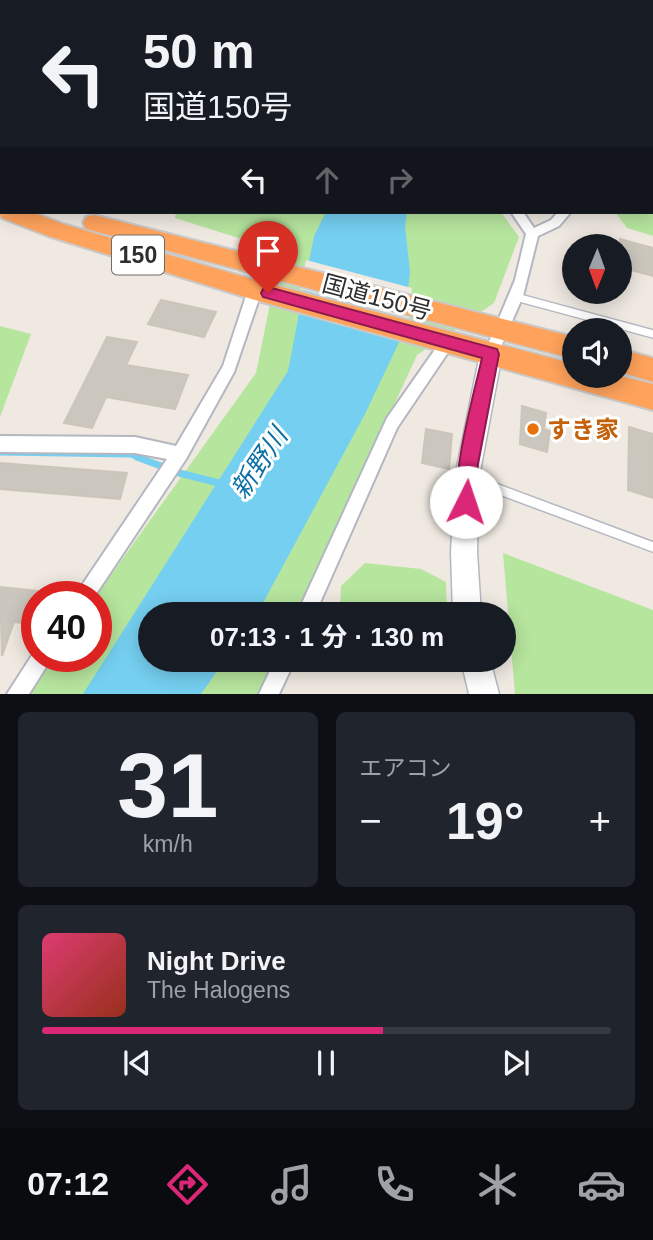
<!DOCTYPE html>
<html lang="ja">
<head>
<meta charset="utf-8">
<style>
  :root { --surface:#171b24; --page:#20242c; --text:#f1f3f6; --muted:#9ea1a6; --line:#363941; --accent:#db2777 }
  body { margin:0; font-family:Arial,"Noto Sans JP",sans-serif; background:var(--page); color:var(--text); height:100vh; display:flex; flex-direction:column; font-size:26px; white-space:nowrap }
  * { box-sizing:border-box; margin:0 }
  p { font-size:23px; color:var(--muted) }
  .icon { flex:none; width:38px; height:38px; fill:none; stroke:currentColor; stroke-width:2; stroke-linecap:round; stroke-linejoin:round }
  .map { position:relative; height:694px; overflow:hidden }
  .side { display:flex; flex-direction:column; gap:18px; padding:18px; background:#0d0f14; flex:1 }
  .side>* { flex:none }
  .top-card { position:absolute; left:0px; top:0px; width:654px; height:214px; box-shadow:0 4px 18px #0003; background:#171b24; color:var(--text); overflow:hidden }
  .needle { width:46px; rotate:181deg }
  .controls { position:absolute; left:562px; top:234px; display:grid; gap:14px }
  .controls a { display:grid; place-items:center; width:70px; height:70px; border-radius:50%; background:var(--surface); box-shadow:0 4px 18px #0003; font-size:35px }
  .speed { position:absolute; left:21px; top:581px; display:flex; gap:14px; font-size:35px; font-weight:700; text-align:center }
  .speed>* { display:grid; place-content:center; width:91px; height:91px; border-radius:50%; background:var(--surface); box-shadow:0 4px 18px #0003; line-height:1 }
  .speed .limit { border:10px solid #d22; background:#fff; color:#111 }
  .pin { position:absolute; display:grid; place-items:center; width:60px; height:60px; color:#fff; margin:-72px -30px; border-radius:50% 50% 50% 0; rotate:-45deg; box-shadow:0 0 7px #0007 }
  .pin .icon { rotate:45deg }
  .me { position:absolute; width:77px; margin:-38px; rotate:4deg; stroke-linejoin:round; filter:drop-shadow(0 0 5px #0008) }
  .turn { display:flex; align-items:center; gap:24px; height:147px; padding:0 28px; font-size:32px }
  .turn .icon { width:91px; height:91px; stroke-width:2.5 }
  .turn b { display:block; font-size:49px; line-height:60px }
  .lanes { display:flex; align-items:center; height:66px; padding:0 28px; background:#0003; justify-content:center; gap:35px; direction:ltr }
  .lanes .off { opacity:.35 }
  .big { font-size:52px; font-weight:700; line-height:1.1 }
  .side .tile { flex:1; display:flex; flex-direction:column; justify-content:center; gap:10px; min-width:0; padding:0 24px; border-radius:10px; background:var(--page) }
  .side .dial { align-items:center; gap:0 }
  .dial b { font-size:91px; line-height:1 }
  .song { display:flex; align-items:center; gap:21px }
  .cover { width:84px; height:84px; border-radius:10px; background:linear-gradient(135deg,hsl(340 70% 55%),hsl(10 70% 35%)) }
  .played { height:7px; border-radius:4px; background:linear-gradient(90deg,var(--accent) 60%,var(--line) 60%) }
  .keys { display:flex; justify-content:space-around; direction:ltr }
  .heat { display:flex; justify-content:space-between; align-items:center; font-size:38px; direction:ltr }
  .side .tiles { flex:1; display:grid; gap:18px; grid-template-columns:1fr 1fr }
  .tile:last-child { grid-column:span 2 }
  .trip { position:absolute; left:138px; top:602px; width:378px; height:70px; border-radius:35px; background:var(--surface); box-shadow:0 4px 18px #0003; font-weight:700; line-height:70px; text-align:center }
  .tab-bar { display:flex; height:112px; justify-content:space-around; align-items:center; background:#090b0e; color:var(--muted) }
  .tab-bar .icon { width:49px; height:49px }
  .tab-bar .selected { color:var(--accent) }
  .tab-bar b { font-size:32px; color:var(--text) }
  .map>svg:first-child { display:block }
</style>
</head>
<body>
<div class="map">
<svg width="653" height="694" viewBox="0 0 653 694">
  <rect width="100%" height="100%" fill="#efe9e1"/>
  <!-- green -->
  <path fill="#b6e59e" d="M2 0H300V2H2V174L0 2Z
    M653 168V236L627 228 615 212H653Z
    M176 212H501L519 237 494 303 417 355 359 481 305 614H150V660H286L272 694H26L53 656H96L95 597 256 373 284 235 276 252 266 255 261 245 175 218Z
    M0 326 31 334 0 417Z
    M503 553 653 610V694H515Z
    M365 563 421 569 446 582 447 614H350L340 608 341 586Z"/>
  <!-- water -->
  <path fill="#75cff0" d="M326 212H407L405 226 410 272 403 334 365 414 257 614H150V660H225L201 694H83L288 371 314 236Z"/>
  <!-- pier -->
  <path fill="#efe9e1" d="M306 260 412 288 409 319 300 289Z"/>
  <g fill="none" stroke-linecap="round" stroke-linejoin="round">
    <!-- stream-far1 -->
    <path stroke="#75cff0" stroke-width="5" d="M0 453 131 455 141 459"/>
    <!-- stream -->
    <path stroke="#75cff0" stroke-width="7" d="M137 457 179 473 223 484"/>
  </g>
  <!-- building -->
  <path fill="#cbc7bf" stroke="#cbc5ba" stroke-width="2" d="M620 239 653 248V276L620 267Z
    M161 300 216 312 204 337 148 324Z
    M107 337 137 342 126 365 188 375 175 409 106 397 92 428 64 423Z
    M522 406 546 413 544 429 550 431 547 452 520 444Z
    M629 427 653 434V498L628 490Z
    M426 429 452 434 449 469 422 463Z
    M0 463 127 473 120 499 0 489Z
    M0 587 37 591V611L32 624 14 622 2 656Z"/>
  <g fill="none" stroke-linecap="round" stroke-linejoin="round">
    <defs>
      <path id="lane-far1" d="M516 297 653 334"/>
      <path id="lane" d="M471 479 653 547"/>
      <path id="street" d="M363 0H371V2H363Z
        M500 0H512L514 2H501Z
        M511 212H523L534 228 551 220 558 212H571L559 226 538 236 523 296 496 358 491 360 486 358 484 354 515 280 526 234Z
        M255 285 262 290 234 372 186 459 94 597H74L167 459 135 453 0 452V436L135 437 176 446 223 366 248 290Z
        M448 336 453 338 455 342 397 428 315 614H297L387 418 443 338Z
        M36 649 37 656H53L29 694H7Z
        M275 660H295L279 694H259Z"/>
      <path id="secondary" d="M491 345 498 348 502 354 479 477 477 552 481 614H453L451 552 455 477 480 354 484 348Z
        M461 660H490L499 694H469Z"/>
      <path id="highway" d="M0 181H2V196H0Z
        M2 207V212H32L63 224 255 280 574 364V376H620L653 384V410L255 300 48 236 2 218 0 214Z
        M94 215 574 337V359L86 229 83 223 86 217Z
        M620 349 653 358V382L620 372Z"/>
    </defs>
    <!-- lane-far1 casing -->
    <use href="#lane-far1" stroke="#b4b7c1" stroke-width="10"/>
    <!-- lane casing -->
    <use href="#lane" stroke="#b4b7c1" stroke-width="12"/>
    <!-- street casing -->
    <use href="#street" stroke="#b4b7c1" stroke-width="4"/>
    <!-- secondary casing -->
    <use href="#secondary" stroke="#b4b7c1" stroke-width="3"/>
    <!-- highway casing -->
    <use href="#highway" stroke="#c9c9c9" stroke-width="4"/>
    <!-- lane-far1 -->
    <use href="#lane-far1" stroke="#fff" stroke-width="7"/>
    <!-- lane -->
    <use href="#lane" stroke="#fff" stroke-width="9"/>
    <!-- street -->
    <use href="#street" fill="#fff" fill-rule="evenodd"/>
    <!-- secondary -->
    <use href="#secondary" fill="#fff" fill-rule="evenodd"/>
    <!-- highway -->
    <use href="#highway" fill="#ffa35c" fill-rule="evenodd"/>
  </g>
  <!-- route -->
  <path fill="#db2777" stroke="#8e194d" stroke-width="2" d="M268 287 497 349 499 354 478 464 473 509 466 512 459 509C449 483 475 389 482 358L263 297 261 293 263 289Z"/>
  <!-- markers -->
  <circle fill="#e8710a" stroke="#fff" stroke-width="2.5" cx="533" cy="429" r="7"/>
  <g text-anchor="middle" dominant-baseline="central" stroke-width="6" stroke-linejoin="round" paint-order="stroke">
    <!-- shield labels -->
    <rect fill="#fff" stroke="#6d6d6d" stroke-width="2" x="112" y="235.5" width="52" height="39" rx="5"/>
    <g font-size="23" font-weight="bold" fill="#2e2e2e">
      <text x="138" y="255">150</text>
    </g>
    <!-- street labels -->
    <g font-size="24" fill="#2e2e2e" stroke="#fff">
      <text transform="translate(377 297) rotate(15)">国道150号</text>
    </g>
    <!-- food labels -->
    <g font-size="24" font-weight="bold" fill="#c56008" stroke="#fff" text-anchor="start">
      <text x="547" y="429">すき家</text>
    </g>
    <!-- water labels -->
    <g font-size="26" font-style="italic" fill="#0d6fa3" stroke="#fff">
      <text transform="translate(259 463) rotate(-56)">新野川</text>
    </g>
  </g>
</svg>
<div class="controls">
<a><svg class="needle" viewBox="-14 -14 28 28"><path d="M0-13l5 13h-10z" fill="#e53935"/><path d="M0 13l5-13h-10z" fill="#9ea1a6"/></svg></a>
<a><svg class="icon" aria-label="sound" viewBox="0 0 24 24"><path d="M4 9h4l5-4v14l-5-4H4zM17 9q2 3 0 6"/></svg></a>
</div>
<div class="speed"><div class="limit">40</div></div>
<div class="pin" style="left:268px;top:293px;background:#d93025"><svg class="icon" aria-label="arrive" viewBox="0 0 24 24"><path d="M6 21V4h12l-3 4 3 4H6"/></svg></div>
<svg class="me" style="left:466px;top:502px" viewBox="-20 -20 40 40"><circle r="19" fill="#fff"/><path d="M0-13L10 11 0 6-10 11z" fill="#db2777"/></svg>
<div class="trip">07:13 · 1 分 · 130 m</div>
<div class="top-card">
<div class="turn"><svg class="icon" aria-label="left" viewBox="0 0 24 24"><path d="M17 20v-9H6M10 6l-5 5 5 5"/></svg><div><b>50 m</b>国道150号</div></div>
<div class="lanes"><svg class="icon" aria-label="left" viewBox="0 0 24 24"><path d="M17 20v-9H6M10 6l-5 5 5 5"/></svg><svg class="icon off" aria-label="ahead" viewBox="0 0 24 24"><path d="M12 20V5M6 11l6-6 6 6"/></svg><svg class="icon off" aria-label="right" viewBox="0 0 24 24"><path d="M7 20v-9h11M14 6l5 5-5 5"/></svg></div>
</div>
</div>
<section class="side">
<div class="tiles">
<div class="tile dial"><b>31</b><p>km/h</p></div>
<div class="tile"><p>エアコン</p>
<div class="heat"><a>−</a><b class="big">19°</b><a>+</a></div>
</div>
<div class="tile">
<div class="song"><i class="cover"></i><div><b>Night Drive</b><p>The Halogens</p></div></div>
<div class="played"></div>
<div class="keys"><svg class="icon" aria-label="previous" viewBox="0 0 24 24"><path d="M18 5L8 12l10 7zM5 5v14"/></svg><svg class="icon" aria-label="pause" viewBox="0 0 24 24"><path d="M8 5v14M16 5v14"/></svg><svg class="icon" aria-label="next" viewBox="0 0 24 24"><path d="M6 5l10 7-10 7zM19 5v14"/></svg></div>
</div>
</div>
</section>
<nav class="tab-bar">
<b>07:12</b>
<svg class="icon selected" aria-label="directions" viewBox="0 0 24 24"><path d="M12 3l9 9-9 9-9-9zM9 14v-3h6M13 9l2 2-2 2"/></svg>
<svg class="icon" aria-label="music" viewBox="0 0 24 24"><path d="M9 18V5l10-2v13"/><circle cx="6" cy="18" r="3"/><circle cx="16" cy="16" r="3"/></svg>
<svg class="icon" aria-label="phone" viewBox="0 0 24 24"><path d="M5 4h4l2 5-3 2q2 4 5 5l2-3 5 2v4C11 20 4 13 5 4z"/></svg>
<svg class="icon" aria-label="climate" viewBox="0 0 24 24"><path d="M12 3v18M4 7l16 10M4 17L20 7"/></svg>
<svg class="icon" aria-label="car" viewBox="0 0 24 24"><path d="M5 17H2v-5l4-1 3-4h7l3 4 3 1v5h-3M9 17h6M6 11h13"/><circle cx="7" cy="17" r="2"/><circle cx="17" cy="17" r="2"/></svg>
</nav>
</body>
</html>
